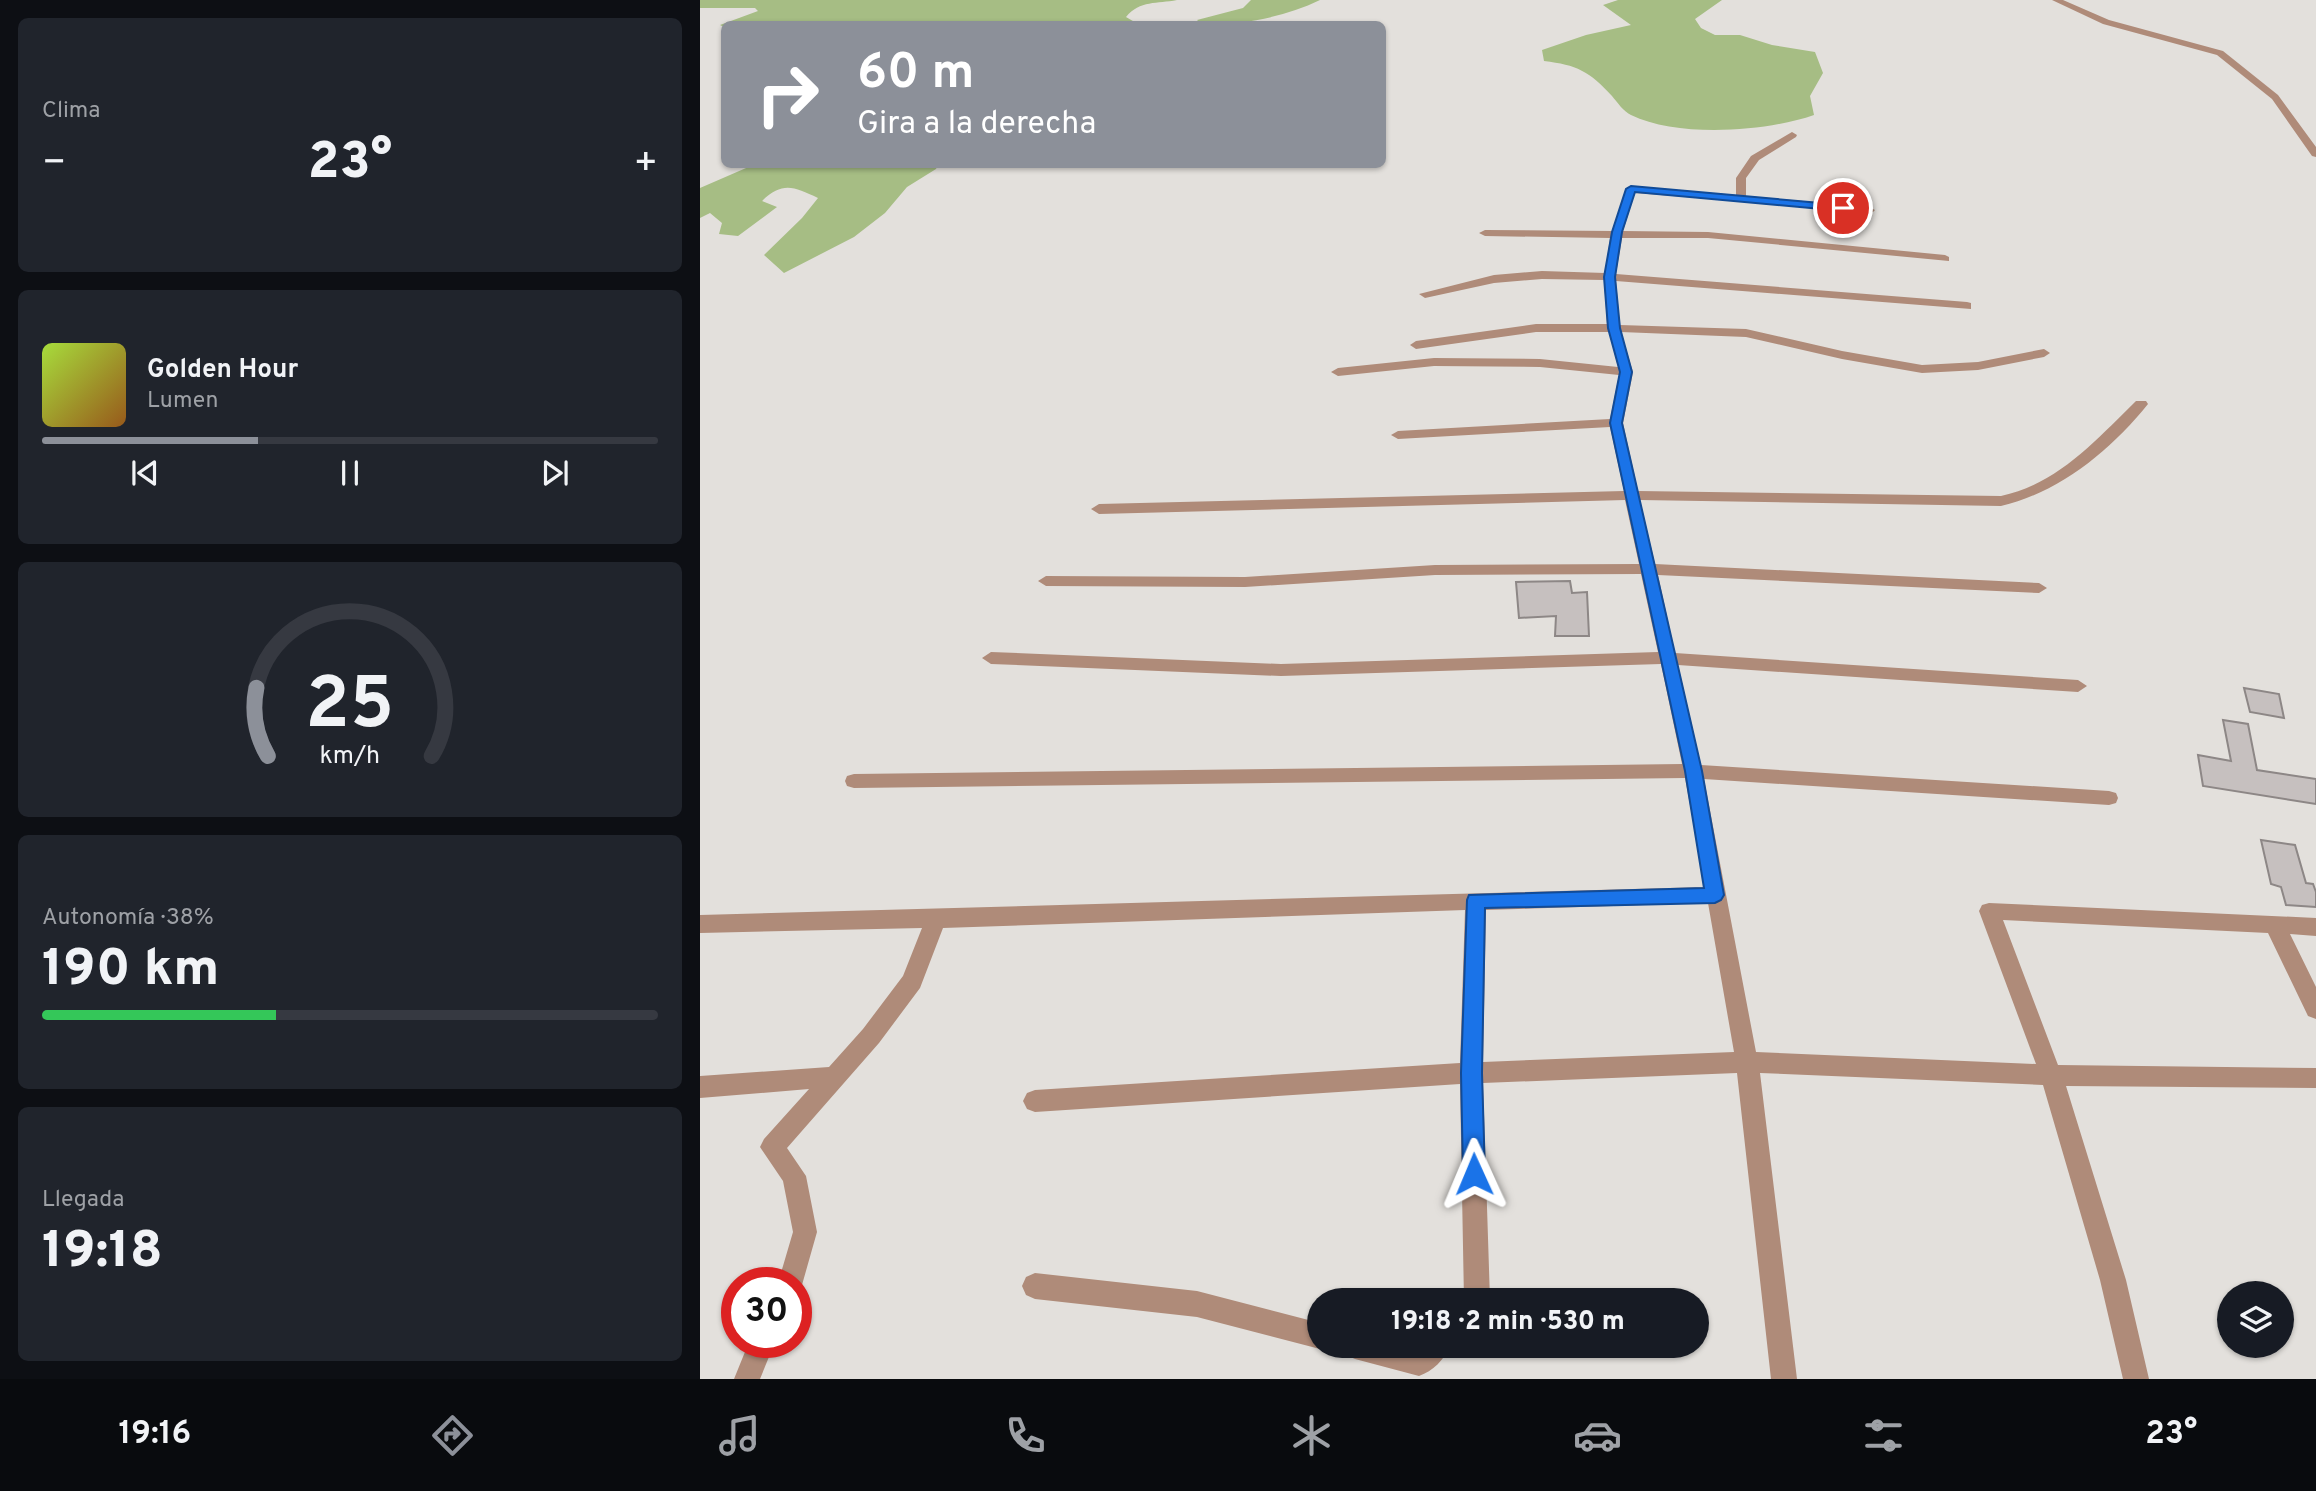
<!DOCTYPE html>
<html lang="es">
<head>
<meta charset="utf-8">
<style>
  :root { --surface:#171b24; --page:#20242c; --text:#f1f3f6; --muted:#9ea1a6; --line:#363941; --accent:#8c9099 }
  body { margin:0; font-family:Overpass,sans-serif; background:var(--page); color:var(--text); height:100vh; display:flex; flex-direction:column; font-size:26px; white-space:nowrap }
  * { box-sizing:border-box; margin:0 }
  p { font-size:23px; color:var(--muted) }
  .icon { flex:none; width:38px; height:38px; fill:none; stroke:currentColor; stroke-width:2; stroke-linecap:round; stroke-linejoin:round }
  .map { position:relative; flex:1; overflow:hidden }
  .sheet { display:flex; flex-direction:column; gap:18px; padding:18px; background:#0d0f14; width:700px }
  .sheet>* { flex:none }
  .guide { position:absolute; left:21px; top:21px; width:665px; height:147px; border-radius:10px; box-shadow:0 2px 5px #0004; background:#8c9099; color:#fff; overflow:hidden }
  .fabs { position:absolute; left:1517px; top:1281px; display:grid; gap:14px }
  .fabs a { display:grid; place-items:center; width:77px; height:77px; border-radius:50%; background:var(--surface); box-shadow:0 2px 5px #0004; font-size:35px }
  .speed { position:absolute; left:21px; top:1267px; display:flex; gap:14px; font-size:35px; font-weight:700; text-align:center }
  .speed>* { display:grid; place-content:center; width:91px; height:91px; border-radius:50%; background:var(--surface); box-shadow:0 2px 5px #0004; line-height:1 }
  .speed .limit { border:10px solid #d22; background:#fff; color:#111 }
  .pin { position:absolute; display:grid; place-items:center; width:60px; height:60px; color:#fff; margin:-30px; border:4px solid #fff; border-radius:50%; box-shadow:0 2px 7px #0007 }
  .me { position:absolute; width:77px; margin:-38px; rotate:359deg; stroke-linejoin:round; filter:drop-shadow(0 0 5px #0008) }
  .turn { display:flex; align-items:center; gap:24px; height:147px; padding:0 21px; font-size:32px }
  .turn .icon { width:91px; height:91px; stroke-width:2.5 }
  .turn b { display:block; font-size:49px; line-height:60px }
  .big { font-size:52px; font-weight:800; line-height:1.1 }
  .sheet .tile { flex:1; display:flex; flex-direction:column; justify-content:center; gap:10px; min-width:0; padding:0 24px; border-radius:10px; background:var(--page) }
  .sheet .dial { align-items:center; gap:0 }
  .dial svg { height:182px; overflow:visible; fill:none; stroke:var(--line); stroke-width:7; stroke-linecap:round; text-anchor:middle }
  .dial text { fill:var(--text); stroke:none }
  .song { display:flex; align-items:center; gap:21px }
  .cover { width:84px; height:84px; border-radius:10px; background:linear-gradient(135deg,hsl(80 70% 55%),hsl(30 70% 35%)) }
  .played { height:7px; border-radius:4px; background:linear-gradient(90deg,var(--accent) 35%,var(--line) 35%) }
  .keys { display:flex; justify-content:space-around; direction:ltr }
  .heat { display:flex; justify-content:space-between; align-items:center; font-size:38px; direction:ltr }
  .charge { height:10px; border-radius:5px; background:linear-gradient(90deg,#34c759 38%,var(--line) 0) }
  .trip { position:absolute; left:607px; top:1288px; width:402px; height:70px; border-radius:35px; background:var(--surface); box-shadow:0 2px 5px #0004; font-weight:800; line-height:70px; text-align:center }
  .tabs { display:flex; height:112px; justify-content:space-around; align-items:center; background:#090b0e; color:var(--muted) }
  .tabs .icon { width:49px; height:49px }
  .tabs .active { color:var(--accent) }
  .tabs b { font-size:32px; color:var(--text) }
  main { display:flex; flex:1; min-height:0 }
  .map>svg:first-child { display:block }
</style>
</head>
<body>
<main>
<section class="sheet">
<div class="tile"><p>Clima</p>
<div class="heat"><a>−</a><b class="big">23°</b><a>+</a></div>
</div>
<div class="tile">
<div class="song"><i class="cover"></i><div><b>Golden Hour</b><p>Lumen</p></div></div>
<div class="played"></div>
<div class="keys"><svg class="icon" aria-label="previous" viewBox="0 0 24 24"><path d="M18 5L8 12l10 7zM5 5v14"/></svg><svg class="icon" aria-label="pause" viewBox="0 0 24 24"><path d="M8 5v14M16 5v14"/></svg><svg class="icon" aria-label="next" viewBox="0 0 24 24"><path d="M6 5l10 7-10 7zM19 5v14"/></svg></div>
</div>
<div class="tile dial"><svg viewBox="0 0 100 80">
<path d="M14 69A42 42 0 1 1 86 69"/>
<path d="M14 69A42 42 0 0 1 9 39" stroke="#8c9099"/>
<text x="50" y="56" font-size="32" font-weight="700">25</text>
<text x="50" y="72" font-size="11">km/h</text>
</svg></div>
<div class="tile"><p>Autonomía · 38%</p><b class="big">190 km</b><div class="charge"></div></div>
<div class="tile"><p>Llegada</p><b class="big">19:18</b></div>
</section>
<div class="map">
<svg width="1616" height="1379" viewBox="0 0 1616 1379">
  <rect width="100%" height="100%" fill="#e3e0dc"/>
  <!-- green -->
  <path fill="#a6bd84" d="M0 0H477C457 4 440 0 426 17L438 24H24V27L20 25 58 11 55 8H0Z
    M551 0H620C583 18 541 25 501 24L497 20 543 8Z
    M918 0H1022L995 19 1001 28 1015 35H1040L1072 45 1115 52 1123 73 1110 96 1114 115C1065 132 978 138 931 115 924 112 917 102 912 96 889 71 877 65 844 61L842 50 886 35 931 25 903 5Z
    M53 165V164L238 165 236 169 207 187 185 213 154 237 84 273 64 255 102 218 118 198C94 187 83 181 62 201L77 207 38 236 19 234 22 223 10 213 0 218V188Z"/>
  <!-- building -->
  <path fill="#c6c0bf" stroke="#8d8786" stroke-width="2" d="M870 581 872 593 887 592 889 636H855L856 616 819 618 816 582Z
    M1544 688 1579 694 1584 718 1550 712Z
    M1523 720 1548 724 1557 770 1616 779V804L1503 786 1498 755 1531 761Z
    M1561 840 1595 845 1606 883 1613 884 1616 892V907L1586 905 1581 887 1571 884Z"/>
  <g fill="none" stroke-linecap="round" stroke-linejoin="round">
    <!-- minor -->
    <path fill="#af8b79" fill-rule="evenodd" d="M1352 0H1363L1409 20 1523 51 1578 95 1616 147V157L1612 156 1572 99 1517 55 1403 24Z
      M1092 132 1097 135 1096 137 1059 160 1046 178V196L1169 207 1175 210 1173 212 935 193 923 231 1008 232 1245 255 1249 257V261L1008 238H922L916 274 1267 302 1271 303V309L916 281 920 325 1046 329 1142 351 1222 365 1278 362 1344 349 1350 353 1344 357 1278 370 1222 373 1142 359 1046 337 921 332 933 372 923 423 938 491 1301 496C1358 484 1396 440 1436 401H1446L1448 404C1410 451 1360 492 1301 506L940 500 955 564 1339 583 1347 588 1339 593 958 575 975 653 1378 680 1387 686 1378 692 978 665 1001 765 1409 791 1416 793 1418 798 1416 803 1409 805 1004 779 1056 1052 1336 1064 1279 911 1282 905 1289 903 1616 918V936L1590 934 1616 987V1019L1608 1016 1568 933 1303 920 1358 1065 1616 1068V1088L1366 1086 1426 1280 1449 1379H1423L1400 1280 1343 1085 1060 1073 1097 1379H1071L1037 1073 783 1083 790 1300H764L760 1084 335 1112 327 1109 323 1101 327 1093 335 1090 760 1063 765 910 243 928 220 988 179 1043 87 1148 106 1176 117 1232 100 1292 96 1294V1283H78L93 1232 83 1181 60 1147 64 1139 109 1089 0 1098V1076L129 1067 163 1029 203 976 222 928 0 933V915L1005 887 985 778 154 788 147 786 145 781 147 776 154 774 982 764 961 664 581 676 291 664 282 658 291 652 581 664 958 652 941 574 735 575 545 587 346 586 338 581 346 576 545 577 735 565 939 564 925 500 399 514 391 509 399 504 924 491 910 427 698 439 691 435 698 431 910 419 919 375 840 367 734 366 638 376 631 372 638 368 734 358 840 359 918 367 909 332H836L716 349 710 345 716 341 836 324H907L904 280 842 279 794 283 725 298 719 294 794 275 842 271 905 273 910 238 785 236 779 233 785 230 912 231 926 189 931 186 1036 195V178L1051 156ZM1008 903 1034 1052 783 1062 786 910Z
      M335 1273 497 1291 620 1323V1346H628L620 1349 497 1317 335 1299 326 1295 322 1286 326 1277Z
      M49 1342H75L60 1379H34Z
      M642 1346H704L715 1349 718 1346H750C744 1360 733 1371 719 1376L655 1359 646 1355Z"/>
  </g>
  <!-- route -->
  <path fill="#1a73e8" stroke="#114b97" stroke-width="2" d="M931 186 1143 205 1148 208 1143 211 935 192 922 232 915 277 920 328 932 372 922 423 1002 771 1024 895 1021 900 1015 903 785 908 782 1073 785 1174 781 1181 774 1185 766 1181 763 1174 761 1073 767 900 769 895 1004 888 985 771 910 423 920 372 908 328 904 277 912 232 926 189Z"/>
</svg>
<div class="fabs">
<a><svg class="icon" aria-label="layers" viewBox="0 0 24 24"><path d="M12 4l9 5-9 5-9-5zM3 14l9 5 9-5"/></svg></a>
</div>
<div class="speed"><div class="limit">30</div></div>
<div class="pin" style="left:1143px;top:208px;background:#d93025"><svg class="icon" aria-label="arrive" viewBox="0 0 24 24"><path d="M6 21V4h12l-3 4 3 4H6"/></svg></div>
<svg class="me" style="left:774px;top:1174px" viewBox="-20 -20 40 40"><path d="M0-17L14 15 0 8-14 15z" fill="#1a73e8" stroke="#fff" stroke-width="4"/></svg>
<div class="trip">19:18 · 2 min · 530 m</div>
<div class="guide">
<div class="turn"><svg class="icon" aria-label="right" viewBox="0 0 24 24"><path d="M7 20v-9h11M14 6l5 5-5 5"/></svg><div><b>60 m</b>Gira a la derecha</div></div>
</div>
</div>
</main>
<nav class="tabs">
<b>19:16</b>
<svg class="icon active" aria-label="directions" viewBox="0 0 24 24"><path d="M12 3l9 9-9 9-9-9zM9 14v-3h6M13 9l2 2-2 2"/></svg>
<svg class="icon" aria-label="music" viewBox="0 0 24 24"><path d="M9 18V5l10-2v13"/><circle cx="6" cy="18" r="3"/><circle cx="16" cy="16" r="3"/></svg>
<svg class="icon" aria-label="phone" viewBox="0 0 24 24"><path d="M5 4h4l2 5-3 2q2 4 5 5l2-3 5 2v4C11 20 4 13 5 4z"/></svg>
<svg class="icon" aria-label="climate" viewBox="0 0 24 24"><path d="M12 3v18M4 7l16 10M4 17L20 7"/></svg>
<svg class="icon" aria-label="car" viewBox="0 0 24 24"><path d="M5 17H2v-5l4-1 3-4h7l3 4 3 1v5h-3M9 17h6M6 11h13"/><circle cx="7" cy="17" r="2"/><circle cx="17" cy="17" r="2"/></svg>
<svg class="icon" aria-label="filters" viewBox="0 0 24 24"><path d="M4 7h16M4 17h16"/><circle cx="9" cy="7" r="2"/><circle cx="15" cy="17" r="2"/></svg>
<b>23°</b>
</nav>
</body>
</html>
